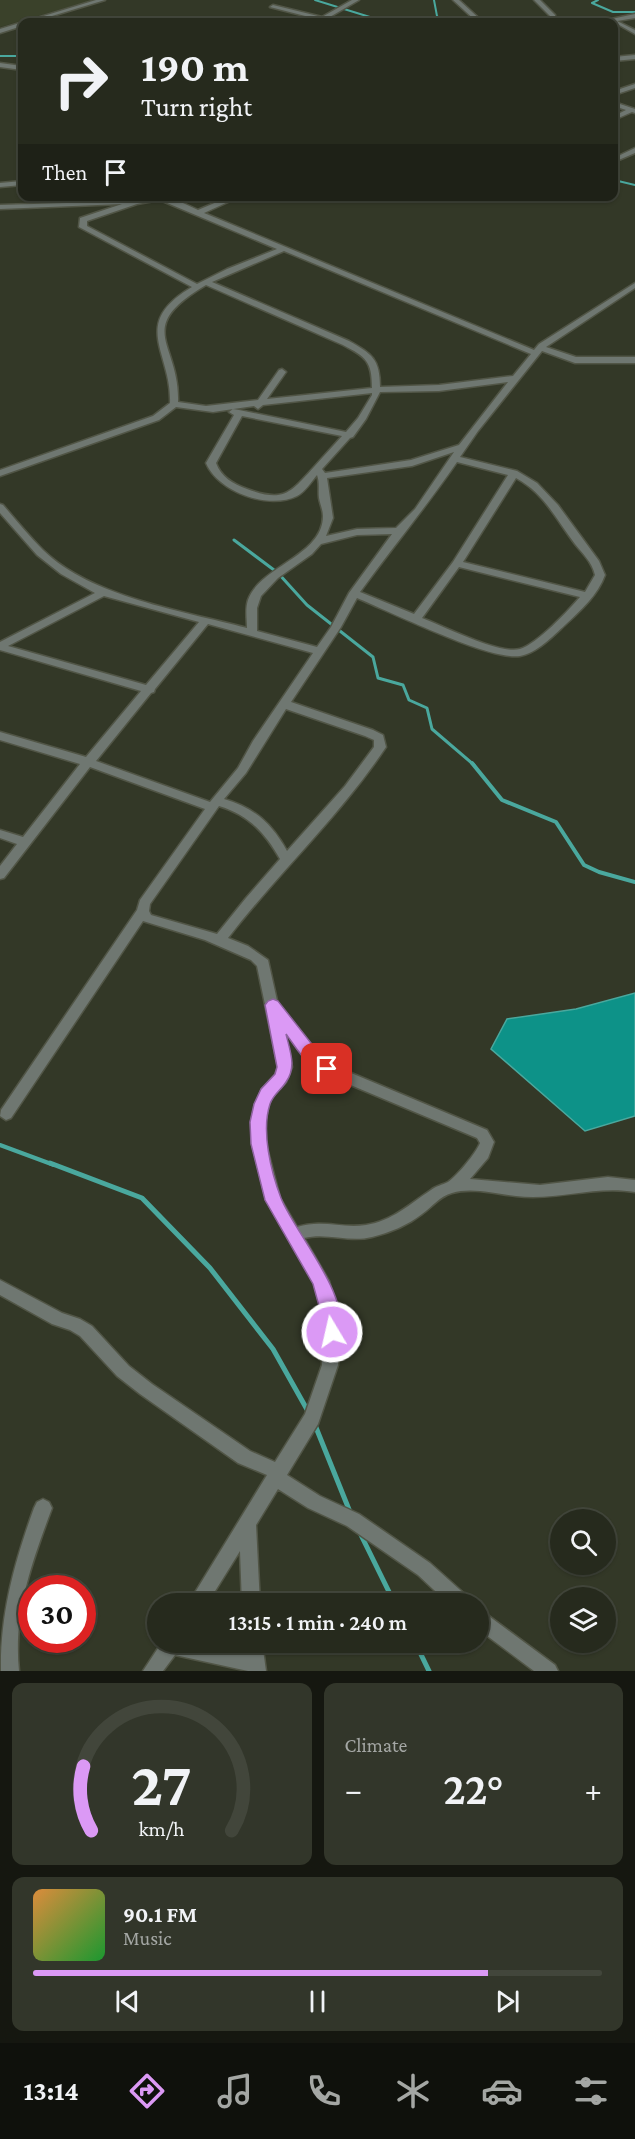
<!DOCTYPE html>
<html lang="en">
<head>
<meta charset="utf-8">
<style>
  :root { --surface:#262a1d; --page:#32362a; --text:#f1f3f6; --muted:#a4a7a4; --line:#42463b; --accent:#db99f5 }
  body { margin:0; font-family:"Crimson Pro",serif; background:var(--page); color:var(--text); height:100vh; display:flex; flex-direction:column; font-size:22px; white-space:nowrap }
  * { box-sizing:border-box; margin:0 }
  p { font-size:20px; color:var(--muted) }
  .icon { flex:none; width:33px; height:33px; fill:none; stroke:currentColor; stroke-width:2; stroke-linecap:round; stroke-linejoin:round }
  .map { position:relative; height:1671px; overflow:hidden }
  .panel { display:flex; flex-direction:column; gap:12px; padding:12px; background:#151710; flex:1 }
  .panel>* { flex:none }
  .hud { position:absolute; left:18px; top:18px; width:600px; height:183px; border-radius:12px; box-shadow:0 2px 4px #0004,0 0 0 2px var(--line); background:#262a1d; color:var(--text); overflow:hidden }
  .buttons { position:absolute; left:550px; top:1509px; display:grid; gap:12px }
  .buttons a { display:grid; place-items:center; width:66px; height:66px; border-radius:50%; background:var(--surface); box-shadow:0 2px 4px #0004,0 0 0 2px var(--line); font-size:30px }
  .speed { position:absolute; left:18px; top:1575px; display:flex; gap:12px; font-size:30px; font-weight:700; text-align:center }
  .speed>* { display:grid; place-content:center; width:78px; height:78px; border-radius:50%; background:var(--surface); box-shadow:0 2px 4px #0004,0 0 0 2px var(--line); line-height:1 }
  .speed .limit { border:9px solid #d22; background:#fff; color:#111 }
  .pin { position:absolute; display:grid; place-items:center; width:51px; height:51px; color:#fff; margin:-26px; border-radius:12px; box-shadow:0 3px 9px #0006 }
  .me { position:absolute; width:66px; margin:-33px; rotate:351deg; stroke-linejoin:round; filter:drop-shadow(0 0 4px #0008) }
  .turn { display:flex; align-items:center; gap:21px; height:126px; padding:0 24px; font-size:27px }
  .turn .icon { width:78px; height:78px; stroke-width:2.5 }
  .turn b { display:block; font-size:42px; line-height:51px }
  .then { display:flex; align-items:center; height:57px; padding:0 24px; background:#0003; gap:12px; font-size:22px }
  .big { font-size:45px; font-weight:600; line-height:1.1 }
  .panel .card { flex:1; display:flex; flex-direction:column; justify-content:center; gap:9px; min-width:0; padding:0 21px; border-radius:12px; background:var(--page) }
  .panel .dial { align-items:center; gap:0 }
  .dial svg { height:156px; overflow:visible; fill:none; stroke:var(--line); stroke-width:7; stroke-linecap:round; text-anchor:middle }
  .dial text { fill:var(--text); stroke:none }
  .song { display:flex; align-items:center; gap:18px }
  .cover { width:72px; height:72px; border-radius:9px; background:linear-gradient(135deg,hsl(30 70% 55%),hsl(130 70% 35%)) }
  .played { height:6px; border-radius:3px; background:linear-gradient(90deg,var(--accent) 80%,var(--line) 80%) }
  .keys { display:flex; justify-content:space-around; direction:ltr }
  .heat { display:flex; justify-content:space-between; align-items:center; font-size:33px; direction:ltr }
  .panel .tiles { flex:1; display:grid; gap:12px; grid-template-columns:1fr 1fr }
  .card:last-child { grid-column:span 2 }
  .trip { position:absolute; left:147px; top:1593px; width:342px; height:60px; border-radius:30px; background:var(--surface); box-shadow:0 2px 4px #0004,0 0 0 2px var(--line); font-weight:600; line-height:60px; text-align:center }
  .menu { display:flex; height:96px; justify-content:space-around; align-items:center; background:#0f110c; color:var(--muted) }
  .menu .icon { width:42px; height:42px }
  .menu .selected { color:var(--accent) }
  .menu b { font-size:27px; color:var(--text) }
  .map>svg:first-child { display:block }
</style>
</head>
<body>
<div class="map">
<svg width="635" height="1671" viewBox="0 0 635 1671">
  <rect width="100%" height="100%" fill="#333827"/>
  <!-- built -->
  <path fill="#3a412a" d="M0 0H93L0 27Z"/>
  <!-- water -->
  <path fill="#0d9288" stroke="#4aa89e" stroke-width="1.5" d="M635 993V1116L585 1131 491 1049 507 1019 576 1009Z"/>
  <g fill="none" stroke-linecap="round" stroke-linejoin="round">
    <!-- stream-far3 -->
    <path stroke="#4aa89e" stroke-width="2" d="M315 0 386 22
      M434 0 437 16 442 22
      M598 0 592 3 613 12H635
      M0 56H22
      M614 180 635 185"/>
    <!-- stream-far2 -->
    <path stroke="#4aa89e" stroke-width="3" d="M234 540 278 573 307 605 373 657 378 678 403 685 409 700 427 708 432 729 474 765"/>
    <!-- stream-far1 -->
    <path stroke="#4aa89e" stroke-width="4" d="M472 763 502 800 556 822 584 865 599 872 635 882
      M0 1145 54 1165"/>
    <!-- stream -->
    <path stroke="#4aa89e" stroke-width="5" d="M50 1163 142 1198 210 1268 273 1349 309 1413
      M315 1425 350 1512
      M360 1533 395 1604
      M415 1642 429 1671"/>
    <defs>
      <path id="street" d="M96 0H105L32 22H24Z
        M352 0H359L328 18 338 22 323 21 318 22 316 21 317 19 270 7 273 5 322 17Z
        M453 0H459L483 22H477Z
        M534 0H540L555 15V17H551Z
        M635 14V18L617 21 635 30V34L614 22H597Z
        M23 22 22 26 0 33V29Z
        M635 55V59L614 61V57Z
        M0 63 22 66V70L0 67Z
        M635 84V88L614 95V91Z
        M614 102 635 109V113L632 112 614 120V116L626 110 614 106Z
        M635 148V153L614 162V158Z
        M22 181V185L0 187V183Z
        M154 196H168L198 210 231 196H241L204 213 534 350 539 344 635 283V288L546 347 576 357H635V363H575L542 351 478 431 460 457 517 471 537 483 558 505 599 561 605 575C598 595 580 611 565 625 553 636 537 653 520 656 490 661 389 611 357 598L341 627 291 702 373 730 383 735 386 747C340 816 278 873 228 938L248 946 268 960 278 1005 317 1052 332 1065 487 1130 494 1142 488 1158 470 1179 540 1185 608 1177 635 1180V1192C595 1185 556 1201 516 1196 496 1194 472 1187 452 1193 440 1196 432 1207 422 1214 408 1225 389 1233 372 1237 349 1243 327 1232 304 1238L329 1281 339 1317 338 1365 318 1424 287 1475 320 1496 359 1514 430 1563 469 1598 472 1604H449L418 1575 347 1526 308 1508 278 1489 256 1525 260 1604H242L240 1551 207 1604H188L267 1475 238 1463 140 1394 117 1376 80 1336 70 1330 52 1324 0 1295V1280L62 1313 80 1319 92 1326 129 1366 152 1384 250 1451 275 1462 305 1414 322 1365 323 1317 314 1283 266 1200 252 1144 251 1122 255 1104 262 1089 275 1075 278 1067 257 966 251 960 205 940 143 921 11 1118 6 1120 0 1116 1 1110 137 910 140 900 205 809 90 767 4 878 0 879V866L17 844 0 838V830L23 837 80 764 0 740V732L86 757 141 691 0 650V642L95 593 61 574 37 555 0 513V504L3 505C16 520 29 536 43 550 91 597 183 611 247 628 247 619 245 609 248 600 260 566 323 556 323 516 323 510 320 504 319 498 318 490 320 483 317 475 311 482 305 492 297 496 269 510 218 492 206 463L234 415 229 412 233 409 239 410 346 432 358 418 372 395V393L263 405 258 409 254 406 213 412 176 407 159 420 0 476V470L153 416 170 403C172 352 129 324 192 287L79 227 80 218 122 204 0 209V205L132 201ZM160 200 277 249 227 269 197 284 87 226V221L137 204ZM284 251 531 354 513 376 439 385 380 387C380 359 372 354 349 341L212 282ZM206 285 343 345C366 357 372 361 372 388L267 399 286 372 282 369 279 370 258 400 206 406 178 402C180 342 132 329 206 285ZM508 382 459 445 411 460 325 473 322 469 350 438 353 437 366 419 380 392 439 391ZM242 416 342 436C333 446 323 457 314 467 290 493 284 503 247 489 233 484 221 477 216 463ZM454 452 415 509 396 528 357 529 326 536 333 518 327 478 412 466ZM457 462 508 475 453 562 414 614 360 592C392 548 426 507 457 462ZM516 478C544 493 556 519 575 544 583 554 592 562 595 575L585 592 463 562ZM392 534 349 593 331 627 317 647 257 631V608L261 596 278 578 312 554 321 544 357 535ZM459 567 580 597C568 611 537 644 520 649 500 655 443 626 422 618ZM104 596 199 622 146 685 8 646ZM208 624 313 653 253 741 238 768 210 802 96 761 151 693 154 692 155 689ZM286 709 365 736 374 740V747L345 786 287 851C272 824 255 808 224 799L246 773ZM219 806C249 815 265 833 280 859L246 898 217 934 151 915 149 911 150 904ZM284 1029 307 1060 322 1073 477 1138 480 1143C476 1153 457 1176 448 1182 442 1185 436 1186 431 1190 410 1204 392 1221 366 1225 342 1229 323 1219 297 1227L280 1198 266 1144 265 1122 269 1104 272 1097 286 1082 292 1067Z
        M43 1499 49 1502 52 1508C32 1562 13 1613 19 1671H1C0 1613 15 1561 34 1508L37 1502Z
        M478 1608 555 1665 558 1671H534L478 1629Z
        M162 1642H202L245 1652 244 1642H262L266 1671H248L175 1655 163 1671H143Z"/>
    </defs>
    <!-- street casing -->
    <use href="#street" stroke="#515546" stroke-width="3"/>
    <!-- street -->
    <use href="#street" fill="#6f7771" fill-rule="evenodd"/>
  </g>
  <!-- route -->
  <path fill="#db99f5" stroke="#8e639f" stroke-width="1.5" d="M273 999 278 1001 318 1052 335 1069 333 1073C314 1080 296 1047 286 1034 290 1051 297 1067 286 1082 281 1090 273 1095 270 1104 261 1131 271 1172 281 1198 294 1232 355 1300 338 1338L332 1340 325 1338 322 1317 313 1284 265 1200 251 1144 250 1122 254 1104 261 1089 275 1074 277 1067 265 1005 268 1001Z"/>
</svg>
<div class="buttons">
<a><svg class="icon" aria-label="search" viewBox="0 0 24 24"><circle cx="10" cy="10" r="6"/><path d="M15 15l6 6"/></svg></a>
<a><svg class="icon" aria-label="layers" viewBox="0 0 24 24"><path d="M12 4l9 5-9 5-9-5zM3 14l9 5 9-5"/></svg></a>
</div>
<div class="speed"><div class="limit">30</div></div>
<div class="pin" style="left:327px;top:1069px;background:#d93025"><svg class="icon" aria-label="arrive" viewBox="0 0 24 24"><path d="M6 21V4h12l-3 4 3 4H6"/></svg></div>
<svg class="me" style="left:332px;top:1332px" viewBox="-20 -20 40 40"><circle r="17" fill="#db99f5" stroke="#fff" stroke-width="3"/><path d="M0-11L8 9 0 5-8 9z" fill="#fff"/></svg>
<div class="trip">13:15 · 1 min · 240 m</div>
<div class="hud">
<div class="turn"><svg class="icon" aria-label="right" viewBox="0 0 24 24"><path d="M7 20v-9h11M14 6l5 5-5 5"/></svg><div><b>190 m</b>Turn right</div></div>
<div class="then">Then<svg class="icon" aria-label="arrive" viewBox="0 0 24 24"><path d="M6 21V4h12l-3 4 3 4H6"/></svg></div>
</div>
</div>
<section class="panel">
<div class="tiles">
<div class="card dial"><svg viewBox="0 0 100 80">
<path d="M14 69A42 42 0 1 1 86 69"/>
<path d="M14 69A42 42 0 0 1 10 36" stroke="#db99f5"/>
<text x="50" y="56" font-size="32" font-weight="700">27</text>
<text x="50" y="72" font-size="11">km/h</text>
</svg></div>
<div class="card"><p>Climate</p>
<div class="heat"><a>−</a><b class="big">22°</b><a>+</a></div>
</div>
<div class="card">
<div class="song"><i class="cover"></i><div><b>90.1 FM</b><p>Music</p></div></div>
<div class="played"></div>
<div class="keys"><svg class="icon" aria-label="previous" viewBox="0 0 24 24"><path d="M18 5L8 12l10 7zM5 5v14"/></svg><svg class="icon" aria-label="pause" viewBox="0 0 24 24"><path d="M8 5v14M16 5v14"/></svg><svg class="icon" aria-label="next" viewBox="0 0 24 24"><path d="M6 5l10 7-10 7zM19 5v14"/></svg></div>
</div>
</div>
</section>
<nav class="menu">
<b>13:14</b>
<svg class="icon selected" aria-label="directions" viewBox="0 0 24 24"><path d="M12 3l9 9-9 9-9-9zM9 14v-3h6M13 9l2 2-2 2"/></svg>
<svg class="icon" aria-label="music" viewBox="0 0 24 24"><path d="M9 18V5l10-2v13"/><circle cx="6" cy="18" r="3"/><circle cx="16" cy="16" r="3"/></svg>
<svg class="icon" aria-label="phone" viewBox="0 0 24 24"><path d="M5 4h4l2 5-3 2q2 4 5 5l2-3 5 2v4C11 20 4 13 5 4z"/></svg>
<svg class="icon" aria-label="climate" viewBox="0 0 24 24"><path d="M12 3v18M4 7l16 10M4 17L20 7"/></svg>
<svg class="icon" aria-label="car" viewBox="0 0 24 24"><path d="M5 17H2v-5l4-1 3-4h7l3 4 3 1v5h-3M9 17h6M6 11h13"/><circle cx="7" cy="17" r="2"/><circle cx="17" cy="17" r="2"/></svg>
<svg class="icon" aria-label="filters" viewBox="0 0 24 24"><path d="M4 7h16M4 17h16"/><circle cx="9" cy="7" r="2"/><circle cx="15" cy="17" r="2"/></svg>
</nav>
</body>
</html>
